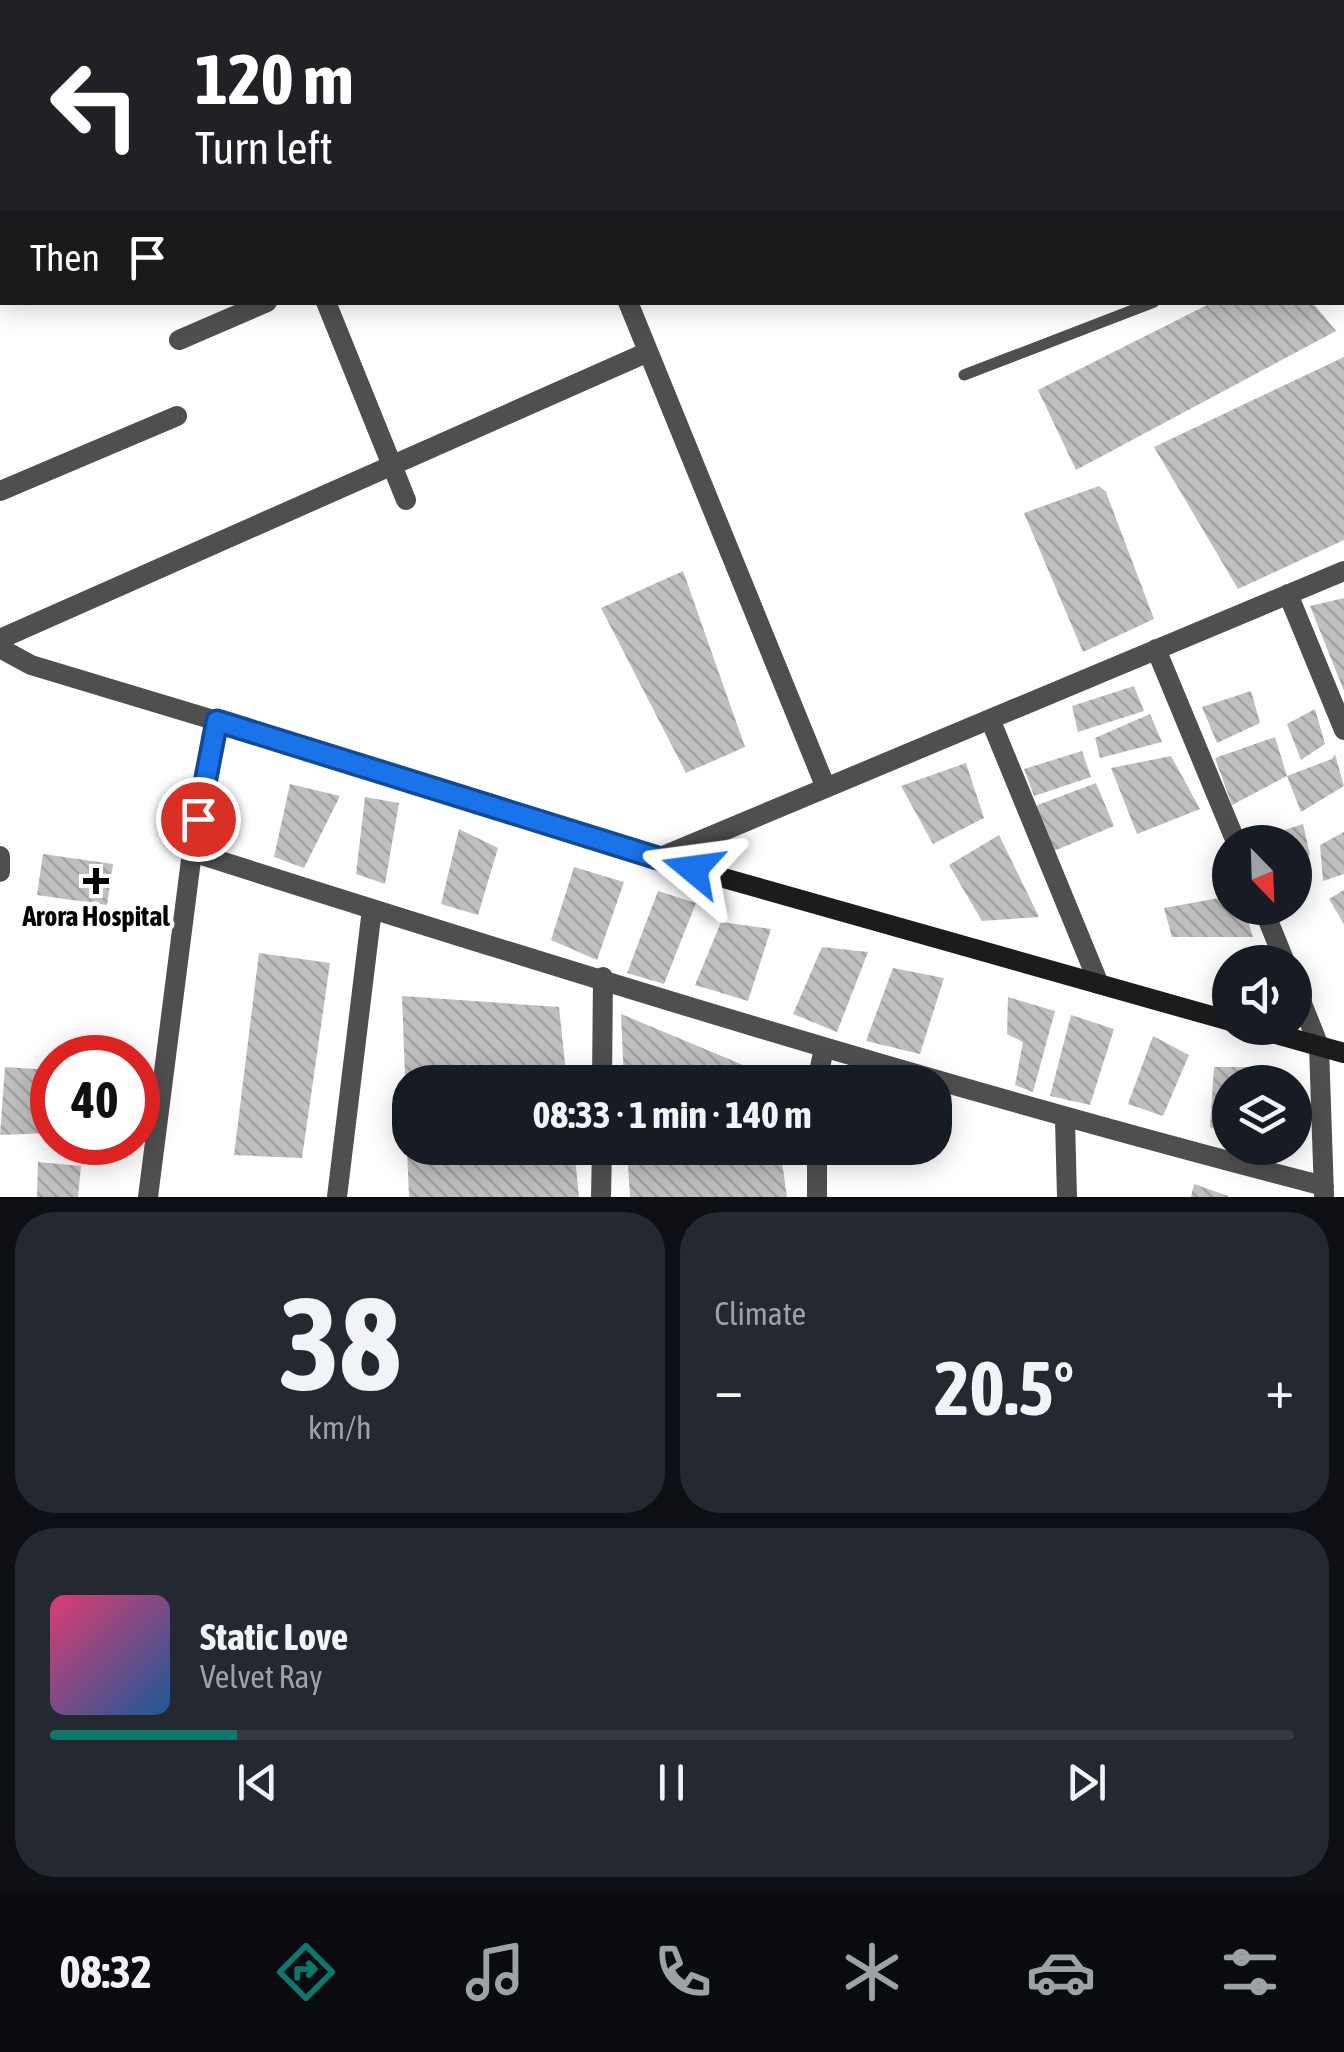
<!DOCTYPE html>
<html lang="en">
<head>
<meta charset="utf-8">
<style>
  :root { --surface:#171b24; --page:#242831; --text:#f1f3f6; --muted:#9ea1a6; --line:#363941; --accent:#0f766e }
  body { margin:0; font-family:"Asap Condensed",sans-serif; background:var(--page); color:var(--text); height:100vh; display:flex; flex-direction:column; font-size:38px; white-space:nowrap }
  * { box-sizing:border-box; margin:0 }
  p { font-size:32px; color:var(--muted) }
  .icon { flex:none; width:55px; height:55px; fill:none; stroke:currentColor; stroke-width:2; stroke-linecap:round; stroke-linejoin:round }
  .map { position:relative; height:1197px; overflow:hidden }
  .panel { display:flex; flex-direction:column; gap:15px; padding:15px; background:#0d0f14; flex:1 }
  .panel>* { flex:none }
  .hud { position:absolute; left:0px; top:0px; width:1345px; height:305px; box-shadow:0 5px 25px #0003; background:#202124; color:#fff; overflow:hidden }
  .needle { width:65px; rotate:157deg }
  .tools { position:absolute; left:1212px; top:825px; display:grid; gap:20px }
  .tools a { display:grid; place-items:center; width:100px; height:100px; border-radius:50%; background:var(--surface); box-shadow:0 5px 25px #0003; font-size:50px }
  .speed { position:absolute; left:30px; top:1035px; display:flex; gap:20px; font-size:50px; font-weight:700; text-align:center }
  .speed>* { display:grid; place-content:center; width:130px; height:130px; border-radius:50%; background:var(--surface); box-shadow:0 5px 25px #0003; line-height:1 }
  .speed .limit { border:15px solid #d22; background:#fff; color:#111 }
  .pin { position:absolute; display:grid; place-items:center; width:85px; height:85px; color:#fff; margin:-42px; border:5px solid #fff; border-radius:50%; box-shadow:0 2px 10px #0007 }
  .me { position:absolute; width:110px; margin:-55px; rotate:286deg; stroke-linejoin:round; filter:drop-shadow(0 0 8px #0008) }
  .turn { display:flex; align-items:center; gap:35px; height:210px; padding:0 30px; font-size:45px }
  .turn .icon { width:130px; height:130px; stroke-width:2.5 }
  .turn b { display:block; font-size:70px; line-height:85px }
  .then { display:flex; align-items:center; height:95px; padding:0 30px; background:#0003; gap:20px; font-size:38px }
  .big { font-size:75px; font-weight:700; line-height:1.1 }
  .panel .widget { flex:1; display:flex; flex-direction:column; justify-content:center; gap:15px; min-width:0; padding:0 35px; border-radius:40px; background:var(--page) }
  .panel .dial { align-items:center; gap:0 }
  .dial b { font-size:130px; line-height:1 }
  .song { display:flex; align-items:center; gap:30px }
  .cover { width:120px; height:120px; border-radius:15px; background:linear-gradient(135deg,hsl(340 70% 55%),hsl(210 70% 35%)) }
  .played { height:10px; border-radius:5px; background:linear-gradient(90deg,var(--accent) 15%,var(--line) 15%) }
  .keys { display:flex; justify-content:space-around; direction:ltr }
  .heat { display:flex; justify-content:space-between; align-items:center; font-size:55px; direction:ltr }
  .panel .tiles { flex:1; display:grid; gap:15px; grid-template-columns:1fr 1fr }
  .widget:last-child { grid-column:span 2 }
  .trip { position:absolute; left:392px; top:1065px; width:560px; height:100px; border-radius:40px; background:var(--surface); box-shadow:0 5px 25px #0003; font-weight:700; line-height:100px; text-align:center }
  .dock { display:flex; height:160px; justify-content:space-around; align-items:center; background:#090b0e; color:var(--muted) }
  .dock .icon { width:70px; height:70px }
  .dock .selected { color:var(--accent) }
  .dock b { font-size:45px; color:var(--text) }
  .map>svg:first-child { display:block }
</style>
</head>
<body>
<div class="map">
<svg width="1344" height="1197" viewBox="0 0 1344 1197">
  <defs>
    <pattern id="building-back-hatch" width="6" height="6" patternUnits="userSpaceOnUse" patternTransform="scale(2.5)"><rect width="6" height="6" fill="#bfbfbf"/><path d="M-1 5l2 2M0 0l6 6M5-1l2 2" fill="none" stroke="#a2a2a2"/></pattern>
  </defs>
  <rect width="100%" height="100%" fill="#fff"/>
  <!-- building -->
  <path fill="url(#building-back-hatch)" d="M1213 302H1312L1336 331 1076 470 1038 390Z
    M1344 357V540L1238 589 1154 447Z
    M1099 486 1106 492 1154 619 1083 652 1024 513Z
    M683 571 745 747 686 773 601 608Z
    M1344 598V691L1310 606Z
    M1134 686 1144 711 1078 732 1072 706Z
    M1251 691 1260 723 1217 743 1202 707Z
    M1315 709 1325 744 1301 760 1287 724Z
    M1150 714 1162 742 1100 758 1095 738Z
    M1275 737 1287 776 1232 805 1215 758Z
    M1082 751 1091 777 1034 796 1024 769Z
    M1335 754 1344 786 1301 812 1287 776 1332 759Z
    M1171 756 1200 809 1137 834 1111 768Z
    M966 763 984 818 933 844 901 786Z
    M1096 783 1114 826 1054 851 1035 806Z
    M290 784 340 796 304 868 274 857Z
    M365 797 399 803 385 884 356 874Z
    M1303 824 1310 855 1295 861V842H1248Z
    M459 829 498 848 478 915 441 904Z
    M1344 832V874L1323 881 1320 845Z
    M999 835 1039 917 982 921 949 865Z
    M43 854 113 864 107 905 37 895Z
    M574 867 624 882 597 960 551 940Z
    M1344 890V924L1329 899Z
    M658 891 696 903 664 984 627 973Z
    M1230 896V908H1244L1253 937H1172L1164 908Z
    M721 922 771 929 748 1001 695 985Z
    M822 947 868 952 837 1032 793 1014Z
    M259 953 330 963 302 1158 234 1155Z
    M893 968 944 978 920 1054 866 1041Z
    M402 996 559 1007 567 1082H410L407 1130Z
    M1008 997 1055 1011 1033 1092 1015 1085 1023 1042 1007 1034Z
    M621 1014 772 1077V1082H624Z
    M1071 1015 1114 1029 1090 1105 1050 1096Z
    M1153 1036 1189 1055 1163 1116 1128 1104Z
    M5 1067 52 1070V1133L0 1135Z
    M1214 1067H1251L1248 1082H1230V1136L1210 1127Z
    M1258 1072 1296 1081V1082H1258Z
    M407 1148H574L579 1197H409Z
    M627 1148H780L787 1197H630Z
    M1258 1148H1280L1278 1160 1258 1154Z
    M38 1162 81 1166 78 1197H37Z
    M1194 1184 1228 1196V1197H1191Z"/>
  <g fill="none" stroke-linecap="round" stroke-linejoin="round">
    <!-- lane -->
    <path stroke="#4f4f4f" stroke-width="11" d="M964 375 1154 302"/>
    <!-- street -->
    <path stroke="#4f4f4f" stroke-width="20" d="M500 0 501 2
      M230 2 237 0
      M1214 2 1218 0
      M1342 98 1344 97
      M0 171 2 170
      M326 302 406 500
      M628 302 826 788
      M179 340 267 302
      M0 491 177 416
      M1288 594 1344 730
      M0 639 648 352
      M0 648 31 665 217 721 192 852 148 1197
      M1156 649 1236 842
      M990 719 1099 984
      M192 852C567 971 943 1088 1324 1186
      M0 856V872
      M656 859 1344 571
      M1263 908 1285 962
      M1295 986 1319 1046 1324 1195
      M602 1082 603 977
      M817 1082 824 1048
      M1065 1120 1067 1197
      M337 1197 372 909
      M601 1197 602 1148
      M817 1197V1148"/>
    <!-- secondary -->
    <path stroke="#1c1c1c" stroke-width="20" d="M1038 0 1041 2
      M1106 0 1109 2
      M1342 202 1344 203
      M1342 258 1344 259
      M217 721 656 859 1230 1021
      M1254 1028 1344 1053"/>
  </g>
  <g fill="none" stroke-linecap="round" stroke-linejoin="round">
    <defs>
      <path id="route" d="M198 819 217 721 693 869"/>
    </defs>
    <!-- route casing -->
    <use href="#route" stroke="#114b97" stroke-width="25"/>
    <!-- route -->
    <use href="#route" stroke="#1a73e8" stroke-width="18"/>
  </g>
  <!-- markers -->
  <path fill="#000" stroke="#fff" stroke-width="4" d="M91 866h10v10h10v10h-10v10h-10v-10h-10v-10h10z"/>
  <g text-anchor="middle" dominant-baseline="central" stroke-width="9" stroke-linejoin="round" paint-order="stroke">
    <!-- poi labels -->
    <g font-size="28" font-weight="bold" fill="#000" stroke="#fff">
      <text x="96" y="916">Arora Hospital</text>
    </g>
  </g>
</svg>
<div class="tools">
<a><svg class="needle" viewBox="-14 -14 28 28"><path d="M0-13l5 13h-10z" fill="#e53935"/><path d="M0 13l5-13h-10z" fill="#9ea1a6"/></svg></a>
<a><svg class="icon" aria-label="sound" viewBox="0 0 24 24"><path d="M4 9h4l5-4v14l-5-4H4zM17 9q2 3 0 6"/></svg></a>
<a><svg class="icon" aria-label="layers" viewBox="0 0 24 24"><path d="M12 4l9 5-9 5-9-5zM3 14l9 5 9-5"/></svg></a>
</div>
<div class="speed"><div class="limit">40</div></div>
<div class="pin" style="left:198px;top:819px;background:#d93025"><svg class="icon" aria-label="arrive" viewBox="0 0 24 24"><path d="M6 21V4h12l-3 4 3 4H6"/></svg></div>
<svg class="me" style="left:693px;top:869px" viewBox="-20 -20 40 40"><path d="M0-17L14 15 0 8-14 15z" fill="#1a73e8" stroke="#fff" stroke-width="4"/></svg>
<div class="trip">08:33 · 1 min · 140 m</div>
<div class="hud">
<div class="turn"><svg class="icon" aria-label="left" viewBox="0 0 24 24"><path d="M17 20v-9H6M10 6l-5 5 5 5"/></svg><div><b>120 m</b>Turn left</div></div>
<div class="then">Then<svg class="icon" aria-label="arrive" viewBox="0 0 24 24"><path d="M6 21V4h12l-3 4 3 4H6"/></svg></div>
</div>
</div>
<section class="panel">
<div class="tiles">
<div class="widget dial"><b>38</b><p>km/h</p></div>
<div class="widget"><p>Climate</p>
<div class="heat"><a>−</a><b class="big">20.5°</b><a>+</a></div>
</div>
<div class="widget">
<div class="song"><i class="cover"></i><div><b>Static Love</b><p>Velvet Ray</p></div></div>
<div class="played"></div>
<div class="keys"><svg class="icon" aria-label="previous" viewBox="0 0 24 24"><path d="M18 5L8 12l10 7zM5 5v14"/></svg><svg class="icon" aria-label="pause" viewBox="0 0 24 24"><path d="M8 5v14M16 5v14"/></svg><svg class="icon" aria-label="next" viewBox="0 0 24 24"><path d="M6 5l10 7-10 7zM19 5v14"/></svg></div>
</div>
</div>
</section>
<nav class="dock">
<b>08:32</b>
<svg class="icon selected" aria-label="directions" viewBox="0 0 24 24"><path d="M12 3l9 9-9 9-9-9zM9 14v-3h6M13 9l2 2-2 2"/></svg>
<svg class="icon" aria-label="music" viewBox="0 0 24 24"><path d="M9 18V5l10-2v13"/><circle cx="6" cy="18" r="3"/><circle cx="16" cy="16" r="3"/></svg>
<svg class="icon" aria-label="phone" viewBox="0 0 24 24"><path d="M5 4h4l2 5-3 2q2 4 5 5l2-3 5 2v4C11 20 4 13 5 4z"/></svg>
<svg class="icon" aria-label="climate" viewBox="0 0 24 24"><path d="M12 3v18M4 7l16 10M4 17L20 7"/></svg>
<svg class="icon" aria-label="car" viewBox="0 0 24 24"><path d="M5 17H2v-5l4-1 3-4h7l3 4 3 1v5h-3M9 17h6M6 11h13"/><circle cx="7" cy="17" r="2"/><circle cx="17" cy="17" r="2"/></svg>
<svg class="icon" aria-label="filters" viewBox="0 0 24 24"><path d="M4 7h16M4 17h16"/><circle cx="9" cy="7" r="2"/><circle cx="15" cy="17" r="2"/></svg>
</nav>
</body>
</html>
